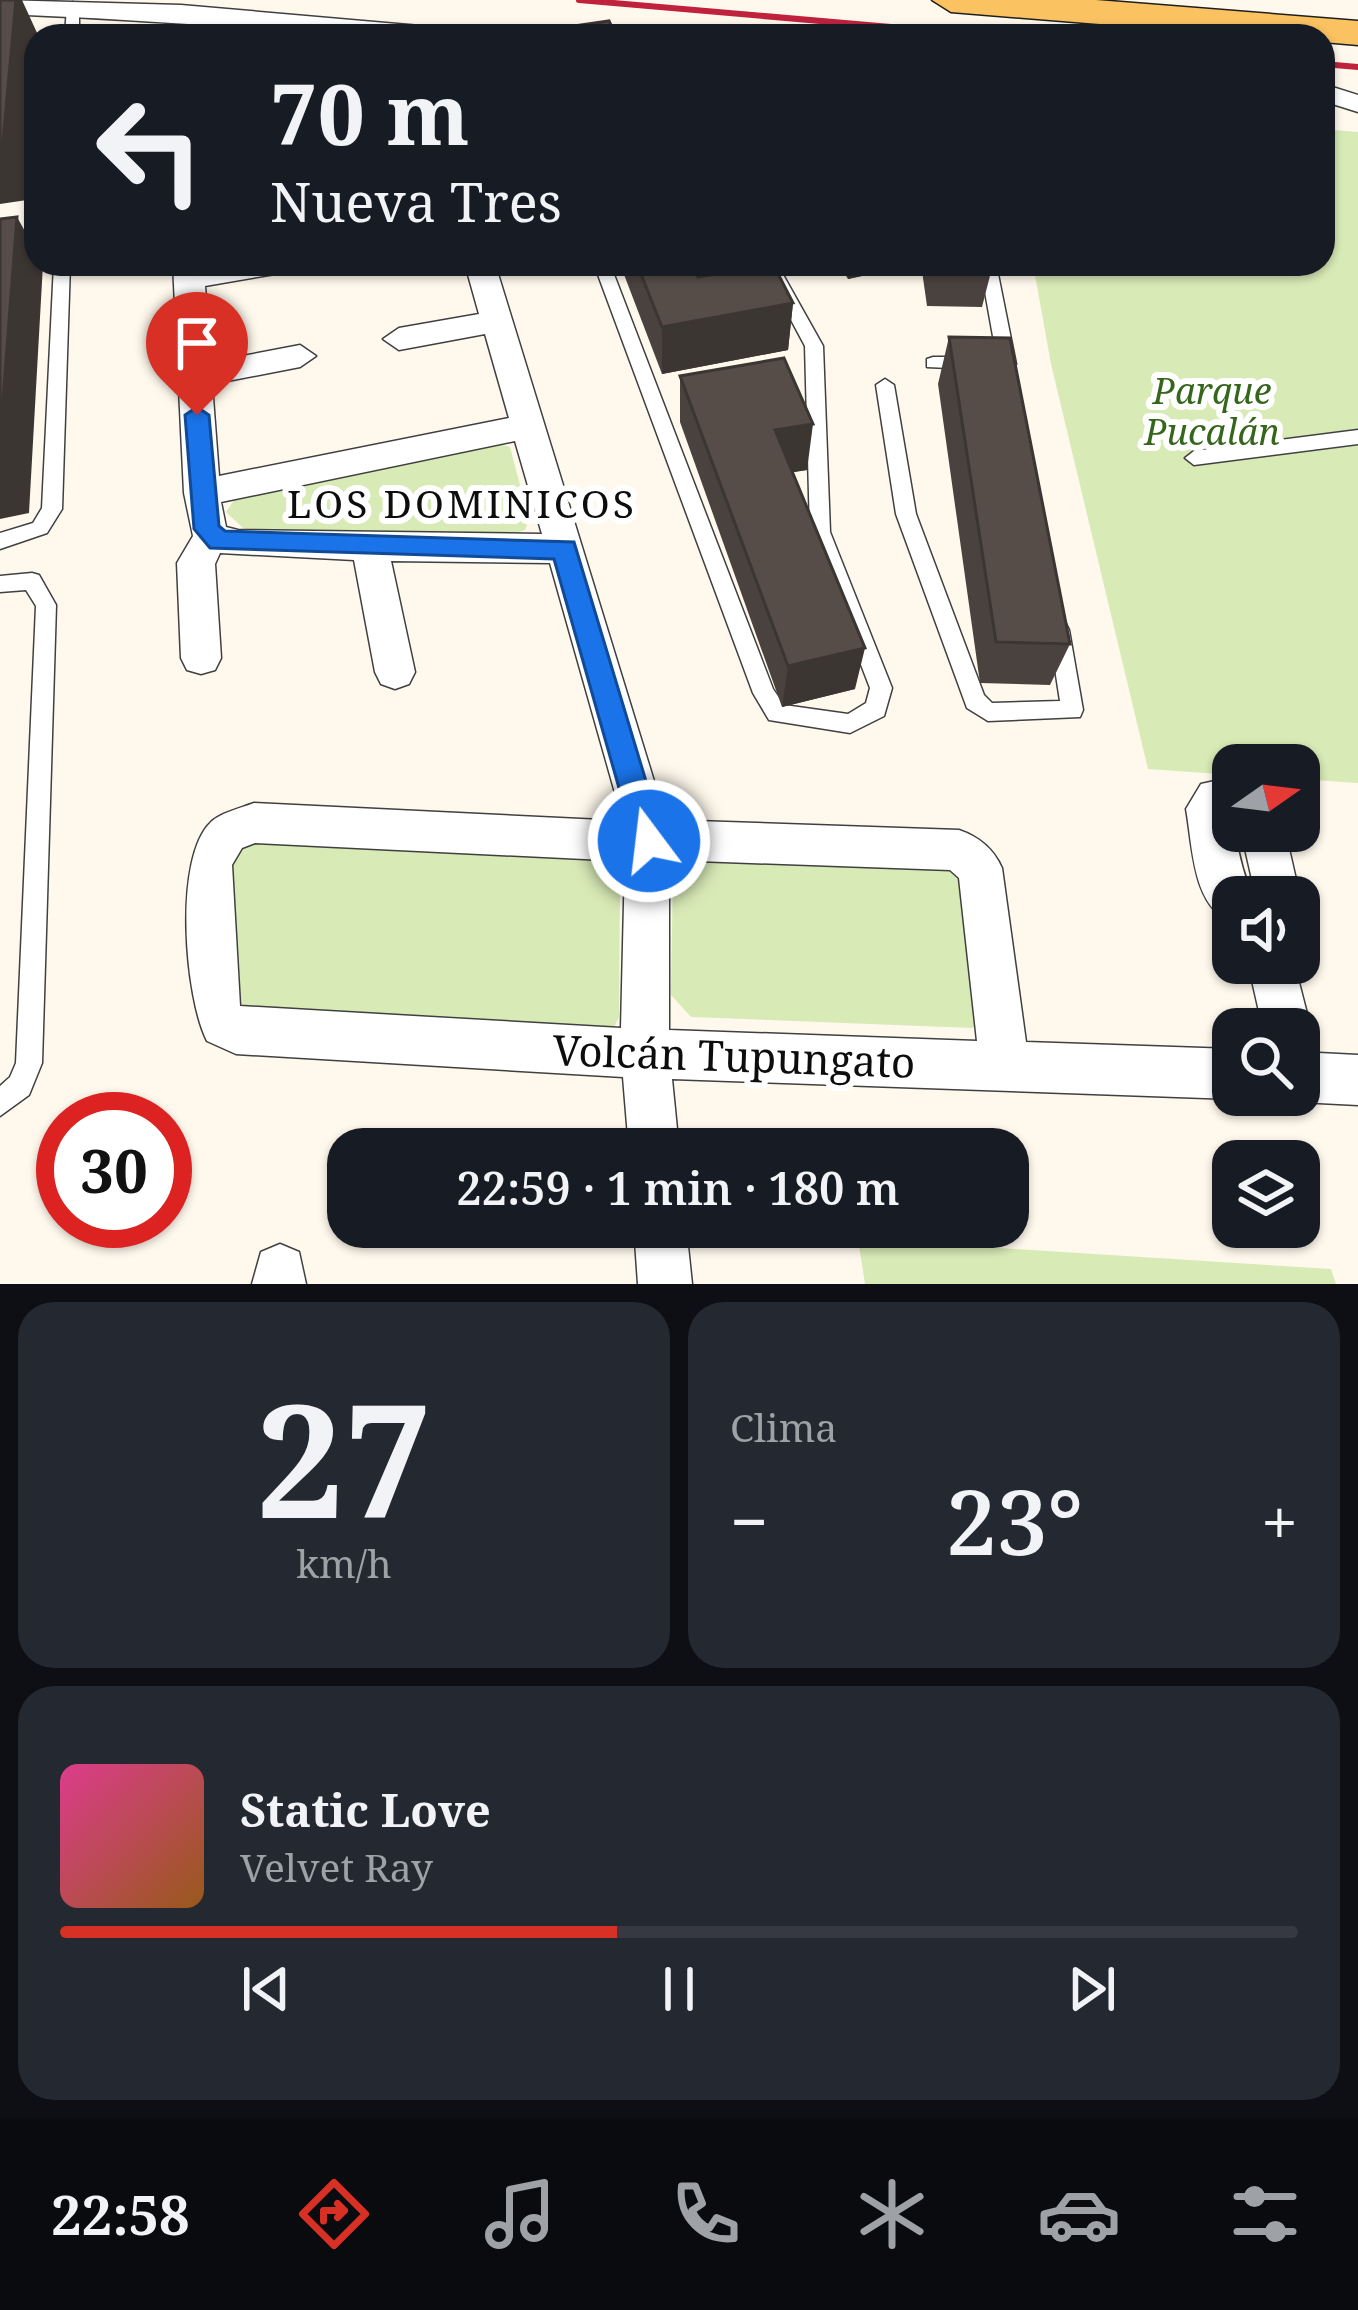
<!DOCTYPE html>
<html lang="es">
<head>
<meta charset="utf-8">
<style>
  :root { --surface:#171b24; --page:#242831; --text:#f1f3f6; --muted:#9ea1a6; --line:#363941; --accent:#d93025 }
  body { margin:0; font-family:"Noto Serif",serif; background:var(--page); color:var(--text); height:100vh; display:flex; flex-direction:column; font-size:45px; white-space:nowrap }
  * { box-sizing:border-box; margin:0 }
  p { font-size:39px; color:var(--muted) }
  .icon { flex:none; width:66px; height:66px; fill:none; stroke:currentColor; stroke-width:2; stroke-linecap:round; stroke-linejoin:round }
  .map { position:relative; height:1284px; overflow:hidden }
  .side { display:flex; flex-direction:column; gap:18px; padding:18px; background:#0d0f14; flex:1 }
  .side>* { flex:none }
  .guide { position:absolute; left:24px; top:24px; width:1311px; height:252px; border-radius:36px; box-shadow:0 3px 9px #0004; background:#171b24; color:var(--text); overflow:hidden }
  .needle { width:78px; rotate:76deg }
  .tools { position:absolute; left:1212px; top:744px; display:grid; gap:24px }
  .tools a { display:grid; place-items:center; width:108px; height:108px; border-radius:24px; background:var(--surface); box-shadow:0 3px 9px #0004; font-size:60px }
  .speed { position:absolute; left:36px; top:1092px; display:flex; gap:24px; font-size:60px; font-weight:700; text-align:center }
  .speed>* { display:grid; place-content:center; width:156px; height:156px; border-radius:50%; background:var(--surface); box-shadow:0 3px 9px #0004; line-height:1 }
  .speed .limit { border:18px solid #d22; background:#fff; color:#111 }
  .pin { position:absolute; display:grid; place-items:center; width:102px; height:102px; color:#fff; margin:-123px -51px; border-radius:50% 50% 50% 0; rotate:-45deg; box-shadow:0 0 12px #0007 }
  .pin .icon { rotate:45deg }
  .me { position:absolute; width:132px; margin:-66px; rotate:345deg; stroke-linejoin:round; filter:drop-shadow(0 0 9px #0008) }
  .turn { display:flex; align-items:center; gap:42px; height:252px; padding:0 48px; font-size:54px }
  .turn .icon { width:156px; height:156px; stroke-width:2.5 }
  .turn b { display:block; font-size:84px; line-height:102px }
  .big { font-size:90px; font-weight:600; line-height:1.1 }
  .side .card { flex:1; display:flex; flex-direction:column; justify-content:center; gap:18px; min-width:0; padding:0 42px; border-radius:36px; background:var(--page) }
  .side .dial { align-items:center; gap:0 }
  .dial b { font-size:156px; line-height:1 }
  .song { display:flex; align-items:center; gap:36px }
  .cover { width:144px; height:144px; border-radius:18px; background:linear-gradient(135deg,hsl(330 70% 55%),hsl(30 70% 35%)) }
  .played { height:12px; border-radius:6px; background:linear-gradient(90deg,var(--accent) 45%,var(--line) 45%) }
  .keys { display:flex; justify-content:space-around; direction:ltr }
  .heat { display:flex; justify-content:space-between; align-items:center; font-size:66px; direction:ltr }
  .side .tiles { flex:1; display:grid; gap:18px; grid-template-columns:1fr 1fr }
  .card:last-child { grid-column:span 2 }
  .trip { position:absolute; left:327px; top:1128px; width:702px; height:120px; border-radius:36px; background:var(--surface); box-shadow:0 3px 9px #0004; font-weight:600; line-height:120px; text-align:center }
  .tabs { display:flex; height:192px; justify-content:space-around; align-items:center; background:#090b0e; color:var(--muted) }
  .tabs .icon { width:84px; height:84px }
  .tabs .active { color:var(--accent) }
  .tabs b { font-size:54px; color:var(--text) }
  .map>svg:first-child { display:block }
</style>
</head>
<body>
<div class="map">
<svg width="1358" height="1284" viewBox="0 0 1358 1284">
  <rect width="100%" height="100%" fill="#fff9ed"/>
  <!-- green -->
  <path fill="#d8eab6" d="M1323 129 1358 132V783L1299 779V765H1233V775L1148 769 1051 364 1033 264H1323Z
    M496 443 510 447 529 519 525 530 512 534 246 531 226 512 239 493Z
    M239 839 615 857 620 873 619 1017 613 1030 236 1016 230 846Z
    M684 855 959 868 979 1024 972 1028 691 1017 671 995 673 864Z
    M858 1239 1331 1269 1336 1284H865Z"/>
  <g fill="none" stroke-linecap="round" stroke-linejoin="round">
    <defs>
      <path id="lane" d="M73 2 79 6V36H65L67 6Z
        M54 264H70L62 509 47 533 0 549V533L33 523 42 508Z
        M594 264H610L773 689 784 705 848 714 866 703 870 688 810 532 805 346 761 264H777L823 346 830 532 892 688 884 716 850 733 769 720 753 693Z
        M980 264H996L1016 364 1013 368H1001L998 364Z
        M933 357H971L980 363 971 369 927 367V359Z
        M885 379 894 385 916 514 984 695 992 703 1060 701 1049 630 1052 624H1066L1069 630 1083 710 1080 717 988 721 967 708 896 514 876 385Z
        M1358 430V444L1194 465 1185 458 1194 451Z
        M32 573 39 575 56 605 42 1063 29 1095 0 1116V1086L10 1077 16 1063 36 606 26 590 0 592V576Z"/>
      <path id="street" d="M0 0 181 5 455 29 467 36C311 36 156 19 0 14Z
        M1323 84 1358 95V112L1323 101Z
        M173 264H290L275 274 205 286 211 362 300 345 316 356 300 367 212 384 219 476 509 418 485 334 399 350 383 339 399 328 479 314 465 264H495L666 820 959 830C979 837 993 848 1002 868L1026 1042 1233 1049V1095H1242L1233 1099 672 1079 679 1149H629L623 1077 236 1054 207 1041C185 998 173 858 211 822 220 813 241 808 254 803L623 821 550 563 391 561 415 672 409 684 395 689 381 684 375 672 354 560 220 553 215 564 221 658 215 670 201 674 187 670 181 658 177 563 193 536 184 493ZM515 441 542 534 238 530 226 527 221 502ZM255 843 625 861 621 1028 240 1006 232 865 242 848ZM669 860 950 870 959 878 977 1041 669 1030Z
        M1233 777C1233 821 1235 854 1253 897H1233V923C1192 907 1193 847 1186 809L1201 784Z
        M1241 831H1285L1300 897 1299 900 1256 897Z
        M1248 963H1294L1311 1029 1304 1046 1299 1048V1029H1263Z
        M1299 1052 1358 1055V1105L1299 1102 1283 1095H1299Z
        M634 1227H686L692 1284H638Z
        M280 1244 299 1252 306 1284H252L261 1252Z"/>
      <path id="primary" d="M932 0H1096L1358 21V45L1323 42V36H1248L951 12Z"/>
    </defs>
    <!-- lane casing -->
    <use href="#lane" stroke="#404040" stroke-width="3"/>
    <!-- street casing -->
    <use href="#street" stroke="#404040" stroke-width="3"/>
    <!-- primary casing -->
    <use href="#primary" stroke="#1e1e1e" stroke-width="3"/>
    <!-- lane -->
    <use href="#lane" fill="#fff" fill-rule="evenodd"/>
    <!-- street -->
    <use href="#street" fill="#fff" fill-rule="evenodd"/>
    <!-- primary -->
    <use href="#primary" fill="#fbc261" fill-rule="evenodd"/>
    <!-- rail -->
    <path stroke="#c0223e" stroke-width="6" d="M579 0 994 36
      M1323 64 1358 67"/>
  </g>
  <!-- wall -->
  <path fill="#4a423f" d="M620 264H693L698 277 793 303 788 350 662 374Z
    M839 264H903V267L848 279Z
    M921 264H993L982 307 927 306Z
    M949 337 1070 644 1050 685 980 683 938 384Z
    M680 376 807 470 792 472 855 689 782 707 680 422Z"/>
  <!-- shaded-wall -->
  <path fill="#3c3633" d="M16 0H22L38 35 36 36V64L27 200 0 204V152Z
    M17 217 36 251V264H43L29 513 0 519V439Z
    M850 264H903V267L848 279Z
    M793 303 788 350 662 374V327Z
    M813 424 807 470 770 476 775 430Z
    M865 648 855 689 782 707 788 666Z"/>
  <!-- building -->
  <path fill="#564d49" stroke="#3c3633" stroke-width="3" d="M0 0H16L2 152H0Z
    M609 21 616 36H542L540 31Z
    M17 217 0 439V219Z
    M637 264H693L698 277 773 264 793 303 662 327Z
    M949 337 1010 338 1070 644 996 642Z
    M784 358 813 424 775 430 865 648 788 666 680 376Z"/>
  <!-- route -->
  <path fill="#1a73e8" stroke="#114b97" stroke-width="3" d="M197 407 209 415 219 526 225 531 574 542 664 841 660 851 649 855 638 851 634 841 554 559 210 548 194 529 185 415Z"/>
  <g text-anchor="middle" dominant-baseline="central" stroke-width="12" stroke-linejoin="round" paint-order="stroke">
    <!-- park labels -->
    <g font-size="36" font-style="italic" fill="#35661c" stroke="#fff">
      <text x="1212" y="390">Parque<tspan x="1212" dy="41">Pucalán</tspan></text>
    </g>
    <!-- neighbourhood labels -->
    <g font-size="39" letter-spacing="3" fill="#0d0d0d" stroke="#fff">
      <text x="462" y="502">LOS DOMINICOS</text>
    </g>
    <!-- near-street labels -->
    <g font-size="42" fill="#0d0d0d" stroke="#fff">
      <text transform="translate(734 1055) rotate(2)">Volcán Tupungato</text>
    </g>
  </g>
</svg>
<div class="tools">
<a><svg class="needle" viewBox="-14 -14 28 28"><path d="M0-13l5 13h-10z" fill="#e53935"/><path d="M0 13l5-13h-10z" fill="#9ea1a6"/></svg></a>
<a><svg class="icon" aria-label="sound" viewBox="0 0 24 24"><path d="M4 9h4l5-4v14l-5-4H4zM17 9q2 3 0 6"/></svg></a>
<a><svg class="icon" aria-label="search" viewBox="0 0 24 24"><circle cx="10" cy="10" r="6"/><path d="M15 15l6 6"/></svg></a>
<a><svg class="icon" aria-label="layers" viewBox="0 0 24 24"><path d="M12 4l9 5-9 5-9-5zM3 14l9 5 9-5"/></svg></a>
</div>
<div class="speed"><div class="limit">30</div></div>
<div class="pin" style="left:197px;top:415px;background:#d93025"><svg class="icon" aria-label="arrive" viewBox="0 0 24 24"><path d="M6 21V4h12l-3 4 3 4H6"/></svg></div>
<svg class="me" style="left:649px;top:841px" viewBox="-20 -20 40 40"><circle r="17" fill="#1a73e8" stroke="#fff" stroke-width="3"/><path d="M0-11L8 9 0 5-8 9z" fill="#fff"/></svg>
<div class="trip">22:59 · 1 min · 180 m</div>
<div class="guide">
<div class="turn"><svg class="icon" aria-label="left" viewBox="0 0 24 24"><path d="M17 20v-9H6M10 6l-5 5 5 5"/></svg><div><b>70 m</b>Nueva Tres</div></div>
</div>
</div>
<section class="side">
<div class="tiles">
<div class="card dial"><b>27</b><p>km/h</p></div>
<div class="card"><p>Clima</p>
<div class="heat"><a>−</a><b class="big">23°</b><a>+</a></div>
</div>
<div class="card">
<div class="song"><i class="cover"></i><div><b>Static Love</b><p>Velvet Ray</p></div></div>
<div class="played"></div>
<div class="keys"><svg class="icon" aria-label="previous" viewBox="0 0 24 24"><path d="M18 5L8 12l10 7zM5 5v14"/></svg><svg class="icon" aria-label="pause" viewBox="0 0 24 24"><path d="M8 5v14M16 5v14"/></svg><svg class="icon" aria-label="next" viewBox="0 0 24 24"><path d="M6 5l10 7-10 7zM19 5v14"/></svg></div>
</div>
</div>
</section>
<nav class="tabs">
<b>22:58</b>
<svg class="icon active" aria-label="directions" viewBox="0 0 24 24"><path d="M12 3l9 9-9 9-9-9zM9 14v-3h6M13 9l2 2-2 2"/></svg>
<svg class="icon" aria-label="music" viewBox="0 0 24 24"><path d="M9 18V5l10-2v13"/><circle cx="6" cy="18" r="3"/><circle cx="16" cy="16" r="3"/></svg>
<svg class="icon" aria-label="phone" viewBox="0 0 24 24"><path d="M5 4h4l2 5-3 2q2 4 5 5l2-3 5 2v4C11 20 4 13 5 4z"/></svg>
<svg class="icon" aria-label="climate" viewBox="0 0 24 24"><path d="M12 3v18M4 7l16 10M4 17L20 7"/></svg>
<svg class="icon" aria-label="car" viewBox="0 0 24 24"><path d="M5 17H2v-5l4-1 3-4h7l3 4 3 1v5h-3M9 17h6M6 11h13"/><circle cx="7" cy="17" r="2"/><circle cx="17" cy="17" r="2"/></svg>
<svg class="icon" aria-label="filters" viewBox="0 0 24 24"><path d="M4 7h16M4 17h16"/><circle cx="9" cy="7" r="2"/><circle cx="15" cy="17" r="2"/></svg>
</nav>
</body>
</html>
